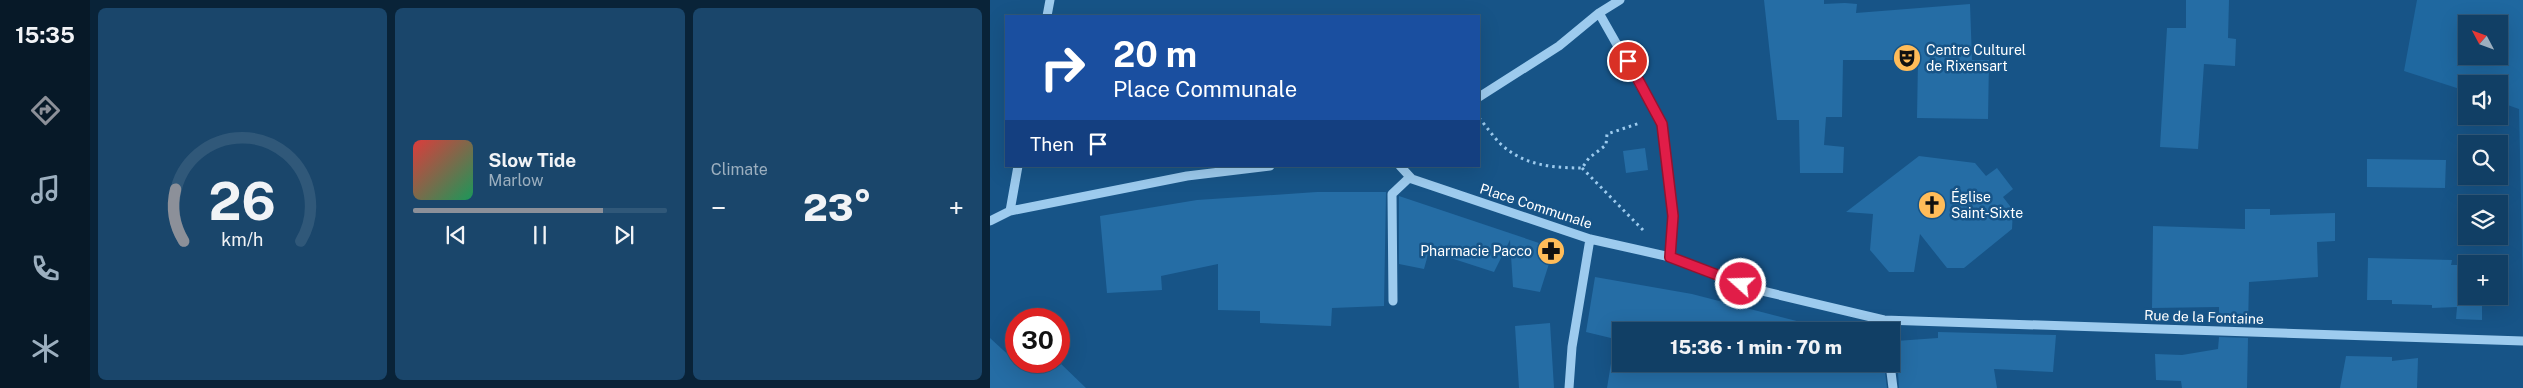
<!DOCTYPE html>
<html lang="en">
<head>
<meta charset="utf-8">
<style>
  :root { --surface:#113f65; --page:#1a466b; --text:#f1f3f6; --muted:#9cafbf; --line:#305879; --accent:#8c9099 }
  body { margin:0; font-family:"Public Sans",sans-serif; background:var(--page); color:var(--text); height:100vh; display:flex; flex-direction:column; font-size:19px; white-space:nowrap }
  * { box-sizing:border-box; margin:0 }
  p { font-size:16px; color:var(--muted) }
  .icon { flex:none; width:28px; height:28px; fill:none; stroke:currentColor; stroke-width:2; stroke-linecap:round; stroke-linejoin:round }
  .map { position:relative; flex:1; overflow:hidden }
  .drawer { display:flex; flex-direction:column; gap:8px; padding:8px; background:#092338; width:900px }
  .drawer>* { flex:none }
  .guide { position:absolute; left:15px; top:15px; width:475px; height:152px; border-radius:0px; box-shadow:0 5px 20px #0002,0 0 0 1px var(--line); background:#1a4fa0; color:#fff; overflow:hidden }
  .needle { width:32px; rotate:311deg }
  .tools { position:absolute; left:1468px; top:15px; display:grid; gap:10px }
  .tools a { display:grid; place-items:center; width:50px; height:50px; border-radius:0px; background:var(--surface); box-shadow:0 5px 20px #0002,0 0 0 1px var(--line); font-size:25px }
  .speed { position:absolute; left:15px; top:308px; display:flex; gap:10px; font-size:25px; font-weight:700; text-align:center }
  .speed>* { display:grid; place-content:center; width:65px; height:65px; border-radius:50%; background:var(--surface); box-shadow:0 5px 20px #0002,0 0 0 1px var(--line); line-height:1 }
  .speed .limit { border:8px solid #d22; background:#fff; color:#111 }
  .pin { position:absolute; display:grid; place-items:center; width:42px; height:42px; color:#fff; margin:-21px; border:2px solid #fff; border-radius:50%; box-shadow:0 1px 5px #0007 }
  .me { position:absolute; width:55px; margin:-28px; rotate:290deg; stroke-linejoin:round; filter:drop-shadow(0 0 4px #0008) }
  .turn { display:flex; align-items:center; gap:18px; height:105px; padding:0 25px; font-size:22px }
  .turn .icon { width:65px; height:65px; stroke-width:2.5 }
  .turn b { display:block; font-size:35px; line-height:42px }
  .then { display:flex; align-items:center; height:48px; padding:0 25px; background:#0003; gap:10px; font-size:19px }
  .big { font-size:38px; font-weight:800; line-height:1.1 }
  .drawer .card { flex:1; display:flex; flex-direction:column; justify-content:center; gap:8px; min-width:0; padding:0 18px; border-radius:8px; background:var(--page) }
  .drawer .dial { align-items:center; gap:0 }
  .dial svg { height:130px; overflow:visible; fill:none; stroke:var(--line); stroke-width:7; stroke-linecap:round; text-anchor:middle }
  .dial text { fill:var(--text); stroke:none }
  .song { display:flex; align-items:center; gap:15px }
  .cover { width:60px; height:60px; border-radius:8px; background:linear-gradient(135deg,hsl(0 70% 55%),hsl(150 70% 35%)) }
  .played { height:5px; border-radius:2px; background:linear-gradient(90deg,var(--accent) 75%,var(--line) 75%) }
  .keys { display:flex; justify-content:space-around; direction:ltr }
  .heat { display:flex; justify-content:space-between; align-items:center; font-size:28px; direction:ltr }
  .drawer .tiles { flex:1; display:grid; gap:8px; grid-template-columns:repeat(3,1fr) }
  .trip { position:absolute; left:622px; top:322px; width:288px; height:50px; border-radius:0px; background:var(--surface); box-shadow:0 5px 20px #0002,0 0 0 1px var(--line); font-weight:800; line-height:50px; text-align:center }
  main { display:flex; flex:1; min-height:0 }
  .tabs { display:flex; flex-direction:column; width:90px; justify-content:space-around; align-items:center; background:#071928; color:var(--muted) }
  .tabs .icon { width:35px; height:35px }
  .tabs .current { color:var(--accent) }
  .tabs b { font-size:22px; color:var(--text) }
  .map>svg:first-child { display:block }
</style>
</head>
<body>
<main>
<nav class="tabs">
<b>15:35</b>
<svg class="icon current" aria-label="directions" viewBox="0 0 24 24"><path d="M12 3l9 9-9 9-9-9zM9 14v-3h6M13 9l2 2-2 2"/></svg>
<svg class="icon" aria-label="music" viewBox="0 0 24 24"><path d="M9 18V5l10-2v13"/><circle cx="6" cy="18" r="3"/><circle cx="16" cy="16" r="3"/></svg>
<svg class="icon" aria-label="phone" viewBox="0 0 24 24"><path d="M5 4h4l2 5-3 2q2 4 5 5l2-3 5 2v4C11 20 4 13 5 4z"/></svg>
<svg class="icon" aria-label="climate" viewBox="0 0 24 24"><path d="M12 3v18M4 7l16 10M4 17L20 7"/></svg>
</nav>
<section class="drawer">
<div class="tiles">
<div class="card dial"><svg viewBox="0 0 100 80">
<path d="M14 69A42 42 0 1 1 86 69"/>
<path d="M14 69A42 42 0 0 1 9 37" stroke="#8c9099"/>
<text x="50" y="56" font-size="32" font-weight="700">26</text>
<text x="50" y="72" font-size="11">km/h</text>
</svg></div>
<div class="card">
<div class="song"><i class="cover"></i><div><b>Slow Tide</b><p>Marlow</p></div></div>
<div class="played"></div>
<div class="keys"><svg class="icon" aria-label="previous" viewBox="0 0 24 24"><path d="M18 5L8 12l10 7zM5 5v14"/></svg><svg class="icon" aria-label="pause" viewBox="0 0 24 24"><path d="M8 5v14M16 5v14"/></svg><svg class="icon" aria-label="next" viewBox="0 0 24 24"><path d="M6 5l10 7-10 7zM19 5v14"/></svg></div>
</div>
<div class="card"><p>Climate</p>
<div class="heat"><a>−</a><b class="big">23°</b><a>+</a></div>
</div>
</div>
</section>
<div class="map">
<svg width="1533" height="388" viewBox="0 0 1533 388">
  <rect width="100%" height="100%" fill="#175487"/>
  <!-- green -->
  <path fill="#1f68a0" fill-rule="evenodd" d="M1427 0H1533V290L1529 109 1509 102V84H1476V91L1414 71ZM1476 24H1509V56H1476Z"/>
  <!-- building -->
  <path fill="#256da5" d="M774 0H834V4L855 3 867 4 866 13 980 4 982 60H999L998 119 927 118 928 60H853L852 117H836L834 145 854 147 853 173H810L809 120H787Z
    M1196 0H1239L1238 38 1246 39 1245 66 1214 64 1208 149 1170 147 1177 28H1196Z
    M655 148 658 170 636 173 633 151Z
    M929 156 985 163 996 176 1007 168 1023 189 1013 197 1023 210 1022 229 974 268H957L930 234 924 272H899L880 250 883 214 856 212Z
    M1377 159 1456 160 1455 188 1377 187Z
    M327 192H396L394 306 342 308 341 326 270 323V311L228 310V264L171 276 172 290 117 293 110 216 207 200Z
    M409 196 564 248 550 292 523 287 520 240 504 272 439 251 434 269 409 264Z
    M1255 209H1280V215L1345 213V241L1327 242 1328 277 1259 282 1258 326 1229 325V307L1162 308 1163 226 1255 229Z
    M1378 258 1462 260 1461 265H1476V296H1492V320L1466 319 1467 307 1442 308V305L1402 304V300H1377Z
    M605 277 702 294 826 326 824 331H631V364H894L897 388H617L625 339 596 332Z
    M560 323 564 388H529L525 326Z
    M948 332 1066 335 1063 372 1004 369 1007 388H909L906 341 948 338Z
    M1229 337 1258 338 1257 388H1192L1191 381 1166 380 1165 354 1192 355 1228 349Z
    M0 338 25 361H68L96 388H0Z
    M1356 356 1402 357V361L1428 358 1427 388H1350Z"/>
  <g fill="none" stroke-linecap="round" stroke-linejoin="round">
    <!-- path -->
    <path stroke="#9dcbee" stroke-width="3" stroke-dasharray="2.5 4" stroke-linecap="butt" d="M489 118C498 128 507 143 518 150 539 166 567 168 592 168L599 158 616 145 617 134 650 123
      M592 168 653 230"/>
    <!-- minor -->
    <path stroke="#9dcbee" stroke-width="9" d="M609 13 672 124 683 216 680 257
      M57 16 60 0
      M489 97 569 46 609 13 630 0
      M410 166 422 179 600 239 680 257 768 290 894 320 1533 341
      M20 211 28 166
      M0 221 20 211 197 176 280 166
      M403 301 402 194 420 177
      M894 320 895 331
      M900 364 903 388
      M579 388 582 347 600 239"/>
  </g>
  <g fill="none" stroke-linecap="round" stroke-linejoin="round">
    <defs>
      <path id="route" d="M638 61 672 124 683 216 680 257 751 284"/>
    </defs>
    <!-- route casing -->
    <use href="#route" stroke="#92132f" stroke-width="12"/>
    <!-- route -->
    <use href="#route" stroke="#e11d48" stroke-width="9"/>
  </g>
  <!-- icons -->
  <defs>
    <symbol id="theatre-disc" viewBox="-11 -11 22 22"><circle r="9.5" fill="#ffbc59" stroke="#175487"/><path d="M-5-5.5Q0-4 5-5.5V0Q5 5 0 6Q-5 5-5 0ZM-3.3-2.5H-1v1.5H-3.3ZM1-2.5H3.3v1.5H1ZM-2.8 1Q0 5.5 2.8 1Z" fill="#111"/></symbol>
    <symbol id="church-disc" viewBox="-11 -11 22 22"><circle r="9.5" fill="#ffbc59" stroke="#175487"/><path d="M-1.2-6h2.4v3.5h3.3v2.4h-3.3V6h-2.4V-.1h-3.3v-2.4h3.3Z" fill="#111"/></symbol>
    <symbol id="pharmacy-disc" viewBox="-11 -11 22 22"><circle r="9.5" fill="#ffbc59" stroke="#175487"/><path d="M-2-6h4v4h4v4h-4v4h-4v-4h-4v-4h4Z" fill="#111"/></symbol>
  </defs>
  <g fill-rule="evenodd">
    <use href="#theatre-disc" x="901" y="42" width="32" height="32"/>
    <use href="#church-disc" x="926" y="189" width="32" height="32"/>
    <use href="#pharmacy-disc" x="545" y="235" width="32" height="32"/>
  </g>
  <g text-anchor="middle" dominant-baseline="central" stroke-width="5" stroke-linejoin="round" paint-order="stroke">
    <!-- poi labels -->
    <g font-size="14" fill="#fff" stroke="#175487" text-anchor="start">
      <text x="936" y="50">Centre Culturel<tspan x="936" dy="16">de Rixensart</tspan></text>
      <text x="961" y="197">Église<tspan x="961" dy="16">Saint-Sixte</tspan></text>
      <text x="542" y="251" text-anchor="end">Pharmacie Pacco</text>
    </g>
    <!-- street labels -->
    <g font-size="14" fill="#fff" stroke="#175487">
      <text transform="translate(546 206) rotate(18)">Place Communale</text>
      <text transform="translate(1214 317) rotate(2)">Rue de la Fontaine</text>
    </g>
  </g>
</svg>
<div class="tools">
<a><svg class="needle" viewBox="-14 -14 28 28"><path d="M0-13l5 13h-10z" fill="#e53935"/><path d="M0 13l5-13h-10z" fill="#9cafbf"/></svg></a>
<a><svg class="icon" aria-label="sound" viewBox="0 0 24 24"><path d="M4 9h4l5-4v14l-5-4H4zM17 9q2 3 0 6"/></svg></a>
<a><svg class="icon" aria-label="search" viewBox="0 0 24 24"><circle cx="10" cy="10" r="6"/><path d="M15 15l6 6"/></svg></a>
<a><svg class="icon" aria-label="layers" viewBox="0 0 24 24"><path d="M12 4l9 5-9 5-9-5zM3 14l9 5 9-5"/></svg></a>
<a>+</a>
</div>
<div class="speed"><div class="limit">30</div></div>
<div class="pin" style="left:638px;top:61px;background:#d93025"><svg class="icon" aria-label="arrive" viewBox="0 0 24 24"><path d="M6 21V4h12l-3 4 3 4H6"/></svg></div>
<svg class="me" style="left:751px;top:284px" viewBox="-20 -20 40 40"><circle r="17" fill="#e11d48" stroke="#fff" stroke-width="3"/><path d="M0-11L8 9 0 5-8 9z" fill="#fff"/></svg>
<div class="trip">15:36 · 1 min · 70 m</div>
<div class="guide">
<div class="turn"><svg class="icon" aria-label="right" viewBox="0 0 24 24"><path d="M7 20v-9h11M14 6l5 5-5 5"/></svg><div><b>20 m</b>Place Communale</div></div>
<div class="then">Then<svg class="icon" aria-label="arrive" viewBox="0 0 24 24"><path d="M6 21V4h12l-3 4 3 4H6"/></svg></div>
</div>
</div>
</main>
</body>
</html>
